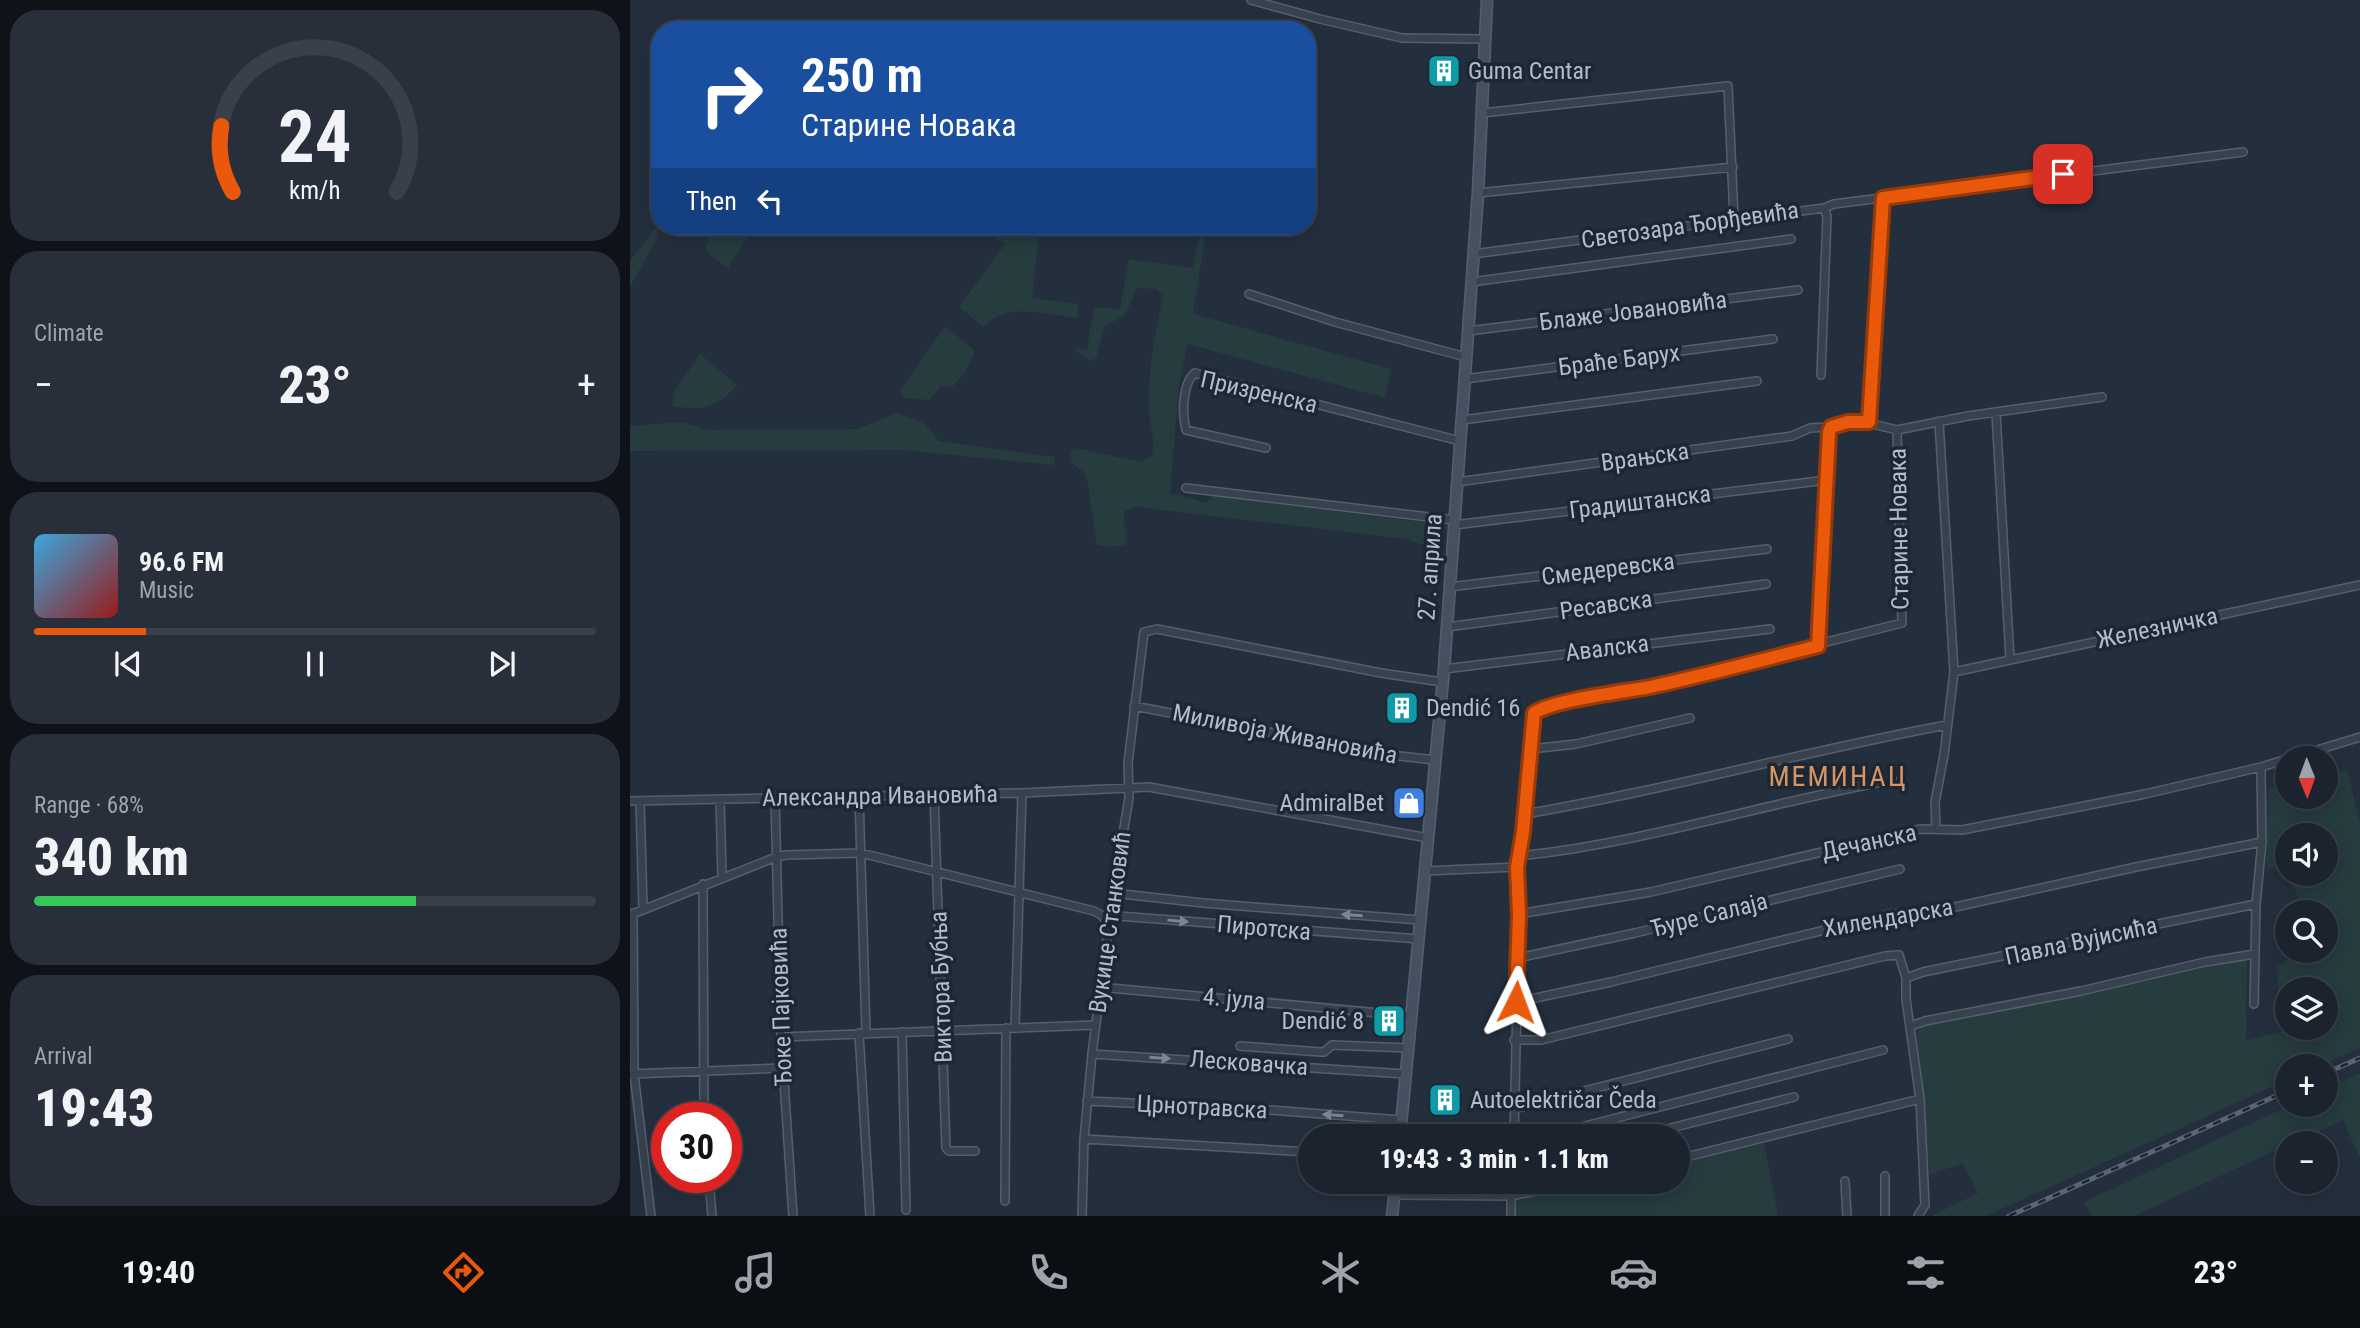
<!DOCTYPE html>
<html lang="en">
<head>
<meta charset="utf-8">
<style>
  :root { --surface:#1b232e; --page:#282f3a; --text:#f1f3f6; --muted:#a0a4aa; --line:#39404a; --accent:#ea580c }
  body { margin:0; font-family:"Roboto Condensed",sans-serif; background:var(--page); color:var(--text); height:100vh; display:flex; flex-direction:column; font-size:26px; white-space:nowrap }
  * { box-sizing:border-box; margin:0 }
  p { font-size:23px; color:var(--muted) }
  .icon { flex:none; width:38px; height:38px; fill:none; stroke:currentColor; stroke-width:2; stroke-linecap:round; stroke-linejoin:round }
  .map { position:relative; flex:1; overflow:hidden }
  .panel { display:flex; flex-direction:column; gap:10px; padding:10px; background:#0f1319; width:630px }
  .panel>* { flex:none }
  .hud { position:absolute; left:21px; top:21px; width:665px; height:214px; border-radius:28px; box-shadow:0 4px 18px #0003,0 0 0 2px var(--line); background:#1a4fa0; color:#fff; overflow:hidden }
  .needle { width:46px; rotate:179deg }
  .controls { position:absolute; left:1645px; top:746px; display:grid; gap:14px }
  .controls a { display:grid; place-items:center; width:63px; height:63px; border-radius:50%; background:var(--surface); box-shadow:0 4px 18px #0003,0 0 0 2px var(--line); font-size:35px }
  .speed { position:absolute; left:21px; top:1102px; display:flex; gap:14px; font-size:35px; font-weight:700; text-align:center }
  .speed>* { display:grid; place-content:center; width:91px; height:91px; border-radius:50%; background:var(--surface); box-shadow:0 4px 18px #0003,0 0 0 2px var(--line); line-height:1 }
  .speed .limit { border:10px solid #d22; background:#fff; color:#111 }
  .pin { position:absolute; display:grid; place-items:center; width:60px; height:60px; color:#fff; margin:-30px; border-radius:14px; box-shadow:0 4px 10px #0006 }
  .me { position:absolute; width:77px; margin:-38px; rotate:3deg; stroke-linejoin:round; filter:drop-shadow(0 0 5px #0008) }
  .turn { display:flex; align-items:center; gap:24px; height:147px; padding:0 35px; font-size:32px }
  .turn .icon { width:91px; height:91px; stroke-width:2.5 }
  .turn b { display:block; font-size:49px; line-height:60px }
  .then { display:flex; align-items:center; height:66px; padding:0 35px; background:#0003; gap:14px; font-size:26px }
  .big { font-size:52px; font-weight:800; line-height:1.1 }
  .panel .tile { flex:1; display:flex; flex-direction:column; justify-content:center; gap:10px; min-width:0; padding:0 24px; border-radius:28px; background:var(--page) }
  .panel .dial { align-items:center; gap:0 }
  .dial svg { height:182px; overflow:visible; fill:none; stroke:var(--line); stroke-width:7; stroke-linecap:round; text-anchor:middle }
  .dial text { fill:var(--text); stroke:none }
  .song { display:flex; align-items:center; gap:21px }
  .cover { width:84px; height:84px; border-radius:10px; background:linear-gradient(135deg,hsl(200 70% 55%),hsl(0 70% 35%)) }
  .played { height:7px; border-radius:4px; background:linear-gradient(90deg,var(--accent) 20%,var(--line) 20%) }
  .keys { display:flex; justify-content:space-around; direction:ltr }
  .heat { display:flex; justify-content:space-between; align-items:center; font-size:38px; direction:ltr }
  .charge { height:10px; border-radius:5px; background:linear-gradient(90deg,#34c759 68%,var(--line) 0) }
  .trip { position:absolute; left:668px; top:1124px; width:392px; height:70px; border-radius:35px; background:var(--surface); box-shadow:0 4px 18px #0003,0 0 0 2px var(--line); font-weight:800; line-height:70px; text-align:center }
  .dock { display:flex; height:112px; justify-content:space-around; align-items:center; background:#0b0e12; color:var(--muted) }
  .dock .icon { width:49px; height:49px }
  .dock .on { color:var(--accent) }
  .dock b { font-size:32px; color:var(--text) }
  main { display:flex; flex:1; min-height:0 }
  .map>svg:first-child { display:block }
</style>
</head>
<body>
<main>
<section class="panel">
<div class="tile dial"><svg viewBox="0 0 100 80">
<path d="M14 69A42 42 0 1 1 86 69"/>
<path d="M14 69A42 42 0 0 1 9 40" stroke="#ea580c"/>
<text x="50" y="56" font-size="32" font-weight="700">24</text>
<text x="50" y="72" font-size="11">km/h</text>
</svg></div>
<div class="tile"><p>Climate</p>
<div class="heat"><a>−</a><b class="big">23°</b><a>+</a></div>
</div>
<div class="tile">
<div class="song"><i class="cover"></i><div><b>96.6 FM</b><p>Music</p></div></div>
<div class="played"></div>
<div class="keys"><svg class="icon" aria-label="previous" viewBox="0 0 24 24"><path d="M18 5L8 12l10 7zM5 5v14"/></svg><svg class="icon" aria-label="pause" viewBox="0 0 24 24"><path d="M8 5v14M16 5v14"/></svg><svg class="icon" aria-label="next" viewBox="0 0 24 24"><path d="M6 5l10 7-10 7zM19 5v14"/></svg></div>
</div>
<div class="tile"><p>Range · 68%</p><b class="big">340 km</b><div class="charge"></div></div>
<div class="tile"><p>Arrival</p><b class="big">19:43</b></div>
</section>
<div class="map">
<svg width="1730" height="1216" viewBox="0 0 1730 1216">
  <rect width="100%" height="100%" fill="#242f3e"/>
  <!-- green -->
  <path fill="#263c3f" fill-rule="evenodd" d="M28 224 27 238 0 287V261Z
    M83 226H124L98 268 79 254 76 248Z
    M349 226H410L402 298 449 304 447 318C419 315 374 301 354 327L329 307 375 244Z
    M571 226H577L563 314 761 369 755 398 558 344 549 385 540 493 577 503 581 495 813 525 809 566 802 567 798 547 777 539 506 507 495 511C492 525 498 531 495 545L477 547 467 545 456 474 442 463 440 452 446 448 511 462 522 456C526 441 519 423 519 407 518 366 525 335 533 296L526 289 507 288 495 315 475 326 466 358 460 361 443 349H457L464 307 490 309 499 259 563 268Z
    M315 326 345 351 335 373 322 387 311 386 300 400 275 398 270 391Z
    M70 354 107 385C88 408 71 411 42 406L45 390Z
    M268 413 295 424 309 441 424 457V465L272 450 0 451V426L53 422 78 430 226 429Z
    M1717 770 1730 822V1048L1689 1066H1657V1080L1356 1216H1301L1348 1193 1333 1163 1299 1175 1287 1030 1295 1025 1516 981 1575 966 1617 960 1616 1041 1652 1031 1647 967 1671 950H1696V912H1674L1658 873H1696V835H1657V872L1655 868 1636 869 1639 789 1657 784V796H1696V775ZM1657 989H1696V1027H1657Z
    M1730 1073V1158L1713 1120 1663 1143H1657V1145L1504 1216H1463L1454 1202 1663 1104H1696V1089Z
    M1134 1143 1148 1216H884V1201L969 1181H1048V1163Z"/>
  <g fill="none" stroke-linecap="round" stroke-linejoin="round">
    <defs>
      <path id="minor" d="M621 0 690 19 772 38 855 39
        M852 113 1098 86 1104 218
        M848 193 1103 167
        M1194 208 1204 204 1613 152
        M843 254 1194 208 1197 216 1191 375
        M841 282 1161 239
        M619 294 705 322 836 357
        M838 331 1168 290
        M834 379 1143 339
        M1366 413 1380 659
        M832 420 1127 381
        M1239 422 1253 198
        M636 448 556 430C552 415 552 383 565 373L830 441
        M827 482 1162 436 1180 428 1201 427
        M556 488 824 520
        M824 525 1197 480
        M819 587 1137 549
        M817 627 1136 584
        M1188 646 1201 427 1230 421 1267 430 1338 416 1472 397
        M814 669 1140 629
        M1324 672 1730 585
        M504 706 752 754 805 760
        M901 749 946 744 1060 718
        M304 794 316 1148 319 1151H345
        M229 796 236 1033
        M145 798 151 1037 163 1216
        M90 799 92 877
        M0 801 392 793 519 787 798 838
        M10 801 13 909
        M895 814C1036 790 1175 751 1317 725
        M1306 829 1305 802 1314 755 1324 672 1309 421
        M889 856C1014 843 1139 802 1263 780
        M795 871 887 867
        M73 884 74 1118
        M483 893 573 903 790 920
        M3 913 4 1074 21 1216
        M889 914 1021 892 1290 829 1332 830 1515 794 1631 767 1730 737
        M0 915 146 857 156 855 231 853 464 911 473 916 477 926
        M475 915 789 939
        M888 958 1005 933 1270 869
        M1276 978 1293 972 1626 904
        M469 987 781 1016
        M886 1002 981 982 1260 914 1298 913 1506 867 1632 842
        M1624 1004 1626 904 1632 842 1631 767
        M1281 1026 1295 1021 1451 991 1575 962 1625 954
        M385 1027 392 793
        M272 1032 276 1210
        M229 1033 240 1216
        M151 1037 465 1025
        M884 1040H911L1255 956 1269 955 1276 978V999L1290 1099 1295 1205 1288 1216
        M610 1046 691 1052H694L702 1045 778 1048
        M462 1054 776 1074
        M2 1074 152 1068
        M457 1101 627 1109 771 1120
        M884 1109 1158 1039
        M884 1136 889 914 887 867 893 832 904 713 910 710 1021 686 1272 623 1267 430
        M916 1136 1253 1050
        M1009 1136 1164 1097
        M454 1139 681 1152
        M1048 1159 1290 1099
        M79 1178 82 1216
        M1215 1181 1217 1216
        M764 1195 881 1196 882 1181
        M375 1201 376 1028
        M452 1216 454 1139 462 1054 483 893 499 798 498 763 514 632 527 629 751 673 812 682
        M881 1216V1196L954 1181
        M1255 1216V1176"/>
      <path id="secondary" d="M770 1136 814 669 848 193 857 0
        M762 1216 766 1181"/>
    </defs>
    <!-- minor casing -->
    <use href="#minor" stroke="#565f6c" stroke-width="10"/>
    <!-- secondary casing -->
    <use href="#secondary" stroke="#565f6c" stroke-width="13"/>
    <!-- minor -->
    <use href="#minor" stroke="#38414e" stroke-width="7"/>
    <!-- secondary -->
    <use href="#secondary" stroke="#465061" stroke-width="10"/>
    <defs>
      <path id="rail" d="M1696 1073 1730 1058
        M1379 1216 1657 1091"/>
    </defs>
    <!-- rail casing -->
    <use href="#rail" stroke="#5a6575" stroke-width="5"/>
    <!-- rail -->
    <use href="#rail" stroke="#1d2633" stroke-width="2.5" stroke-dasharray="8" stroke-linecap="butt"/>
  </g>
  <!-- one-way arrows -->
  <defs><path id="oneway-solid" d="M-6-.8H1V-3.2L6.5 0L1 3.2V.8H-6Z" transform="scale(1.75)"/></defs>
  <g fill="#7c8592">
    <use href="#oneway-solid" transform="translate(722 915) rotate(-176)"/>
    <use href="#oneway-solid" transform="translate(548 921) rotate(5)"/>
    <use href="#oneway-solid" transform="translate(530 1058) rotate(4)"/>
    <use href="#oneway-solid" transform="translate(703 1115) rotate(-176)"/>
  </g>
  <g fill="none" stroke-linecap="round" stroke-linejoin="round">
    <defs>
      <path id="route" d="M886 1002 889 914 887 867 893 832 904 713C924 700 993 692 1020 687 1076 675 1132 660 1188 646L1199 432 1201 427 1218 422H1239L1253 198 1433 174"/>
    </defs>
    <!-- route casing -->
    <use href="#route" stroke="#983908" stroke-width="18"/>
    <!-- route -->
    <use href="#route" stroke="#ea580c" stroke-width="12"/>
  </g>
  <!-- icons -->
  <defs>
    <symbol id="building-square" viewBox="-11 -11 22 22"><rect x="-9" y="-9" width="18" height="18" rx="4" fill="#0f9aa8" stroke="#1d2633"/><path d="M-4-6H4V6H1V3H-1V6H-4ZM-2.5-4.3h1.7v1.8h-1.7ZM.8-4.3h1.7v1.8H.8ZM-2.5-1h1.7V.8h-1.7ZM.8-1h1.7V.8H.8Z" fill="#fff"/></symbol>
    <symbol id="shop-square" viewBox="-11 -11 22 22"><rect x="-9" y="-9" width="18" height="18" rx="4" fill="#3f7fe0" stroke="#1d2633"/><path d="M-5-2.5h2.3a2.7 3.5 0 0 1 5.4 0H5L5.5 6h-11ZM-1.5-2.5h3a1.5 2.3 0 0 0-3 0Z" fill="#fff"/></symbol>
  </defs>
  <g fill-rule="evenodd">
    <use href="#building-square" x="795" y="52" width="38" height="38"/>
    <use href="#building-square" x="753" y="689" width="38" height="38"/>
    <use href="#shop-square" x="760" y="784" width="38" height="38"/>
    <use href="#building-square" x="740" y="1002" width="38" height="38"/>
    <use href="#building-square" x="796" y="1081" width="38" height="38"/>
  </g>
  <g text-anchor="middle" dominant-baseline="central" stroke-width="7" stroke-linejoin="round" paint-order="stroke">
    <!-- poi labels -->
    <g font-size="24" fill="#b4bcc9" stroke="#1d2633" text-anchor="start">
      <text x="838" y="71">Guma Centar</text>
      <text x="796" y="708">Dendić 16</text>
      <text x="754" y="803" text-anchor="end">AdmiralBet</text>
      <text x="734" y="1021" text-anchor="end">Dendić 8</text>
      <text x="840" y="1100">Autoelektričar Čeda</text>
    </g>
    <!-- street labels -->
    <g font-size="24" fill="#b4bcc9" stroke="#1d2633">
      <text transform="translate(1060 225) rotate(-8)">Светозара Ђорђевића</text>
      <text transform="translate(1003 311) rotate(-7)">Блаже Јовановића</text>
      <text transform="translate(989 360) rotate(-7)">Браће Барух</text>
      <text transform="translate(629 392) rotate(13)">Призренска</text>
      <text transform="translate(1015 457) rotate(-8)">Врањска</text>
      <text transform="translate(1010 502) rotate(-7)">Градиштанска</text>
      <text transform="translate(1269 529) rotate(-91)">Старине Новака</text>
      <text transform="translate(800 567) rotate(-86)">27. априла</text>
      <text transform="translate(978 569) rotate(-7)">Смедеревска</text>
      <text transform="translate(976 605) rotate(-8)">Ресавска</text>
      <text transform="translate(1527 628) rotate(-12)">Железничка</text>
      <text transform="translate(977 648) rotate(-7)">Авалска</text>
      <text transform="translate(655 734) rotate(11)">Миливоја Живановића</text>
      <text transform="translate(250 796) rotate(-1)">Александра Ивановића</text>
      <text transform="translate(1239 842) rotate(-12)">Дечанска</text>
      <text transform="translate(1079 915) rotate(-14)">Ђуре Салаја</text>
      <text transform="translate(1258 918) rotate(-10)">Хилендарска</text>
      <text transform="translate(480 922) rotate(-82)">Вукице Станковић</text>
      <text transform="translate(634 928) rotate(5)">Пиротска</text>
      <text transform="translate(1451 941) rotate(-12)">Павла Вујисића</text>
      <text transform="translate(311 987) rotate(-92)">Виктора Бубња</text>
      <text transform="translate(604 999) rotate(5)">4. јула</text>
      <text transform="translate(151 1007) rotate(-92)">Ђоке Пајковића</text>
      <text transform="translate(619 1063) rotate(4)">Лесковачка</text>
      <text transform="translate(572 1107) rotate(3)">Црнотравска</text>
    </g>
    <!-- quarter labels -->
    <g font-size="28" letter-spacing="2" fill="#d59563" stroke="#1d2633">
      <text x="1208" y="776">МЕМИНАЦ</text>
    </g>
  </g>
</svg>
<div class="controls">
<a><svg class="needle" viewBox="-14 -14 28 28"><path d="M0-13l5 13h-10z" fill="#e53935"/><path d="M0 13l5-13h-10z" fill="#a0a4aa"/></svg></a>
<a><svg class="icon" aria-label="sound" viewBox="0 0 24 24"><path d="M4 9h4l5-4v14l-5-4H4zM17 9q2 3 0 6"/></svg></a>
<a><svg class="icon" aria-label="search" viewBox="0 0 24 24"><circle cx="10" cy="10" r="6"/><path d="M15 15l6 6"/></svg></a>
<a><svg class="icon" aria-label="layers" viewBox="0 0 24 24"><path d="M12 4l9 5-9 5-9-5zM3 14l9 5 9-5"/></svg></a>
<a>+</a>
<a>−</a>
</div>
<div class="speed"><div class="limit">30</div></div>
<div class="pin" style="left:1433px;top:174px;background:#d93025"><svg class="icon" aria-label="arrive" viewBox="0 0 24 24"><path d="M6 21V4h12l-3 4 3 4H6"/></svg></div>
<svg class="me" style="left:886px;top:1002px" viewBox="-20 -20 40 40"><path d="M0-17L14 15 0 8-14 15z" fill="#ea580c" stroke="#fff" stroke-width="4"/></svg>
<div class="trip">19:43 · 3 min · 1.1 km</div>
<div class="hud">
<div class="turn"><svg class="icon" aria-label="right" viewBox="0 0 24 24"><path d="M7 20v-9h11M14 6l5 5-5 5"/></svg><div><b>250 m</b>Старине Новака</div></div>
<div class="then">Then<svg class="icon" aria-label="left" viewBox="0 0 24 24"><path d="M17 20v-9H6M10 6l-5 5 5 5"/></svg></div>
</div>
</div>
</main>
<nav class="dock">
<b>19:40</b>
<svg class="icon on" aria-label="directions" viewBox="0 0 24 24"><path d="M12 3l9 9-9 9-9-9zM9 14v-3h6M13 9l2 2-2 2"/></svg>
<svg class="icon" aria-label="music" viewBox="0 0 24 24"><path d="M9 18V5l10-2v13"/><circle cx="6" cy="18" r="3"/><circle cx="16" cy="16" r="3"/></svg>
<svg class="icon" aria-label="phone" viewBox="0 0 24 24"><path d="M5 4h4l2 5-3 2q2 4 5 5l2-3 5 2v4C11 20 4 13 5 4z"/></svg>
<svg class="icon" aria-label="climate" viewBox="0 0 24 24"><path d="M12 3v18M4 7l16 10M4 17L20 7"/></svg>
<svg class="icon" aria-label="car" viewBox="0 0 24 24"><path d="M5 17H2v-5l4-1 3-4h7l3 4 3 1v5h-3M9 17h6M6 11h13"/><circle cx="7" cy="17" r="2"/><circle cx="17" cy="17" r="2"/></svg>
<svg class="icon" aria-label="filters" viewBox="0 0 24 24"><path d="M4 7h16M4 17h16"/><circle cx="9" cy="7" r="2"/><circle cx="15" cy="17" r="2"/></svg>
<b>23°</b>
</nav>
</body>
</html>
